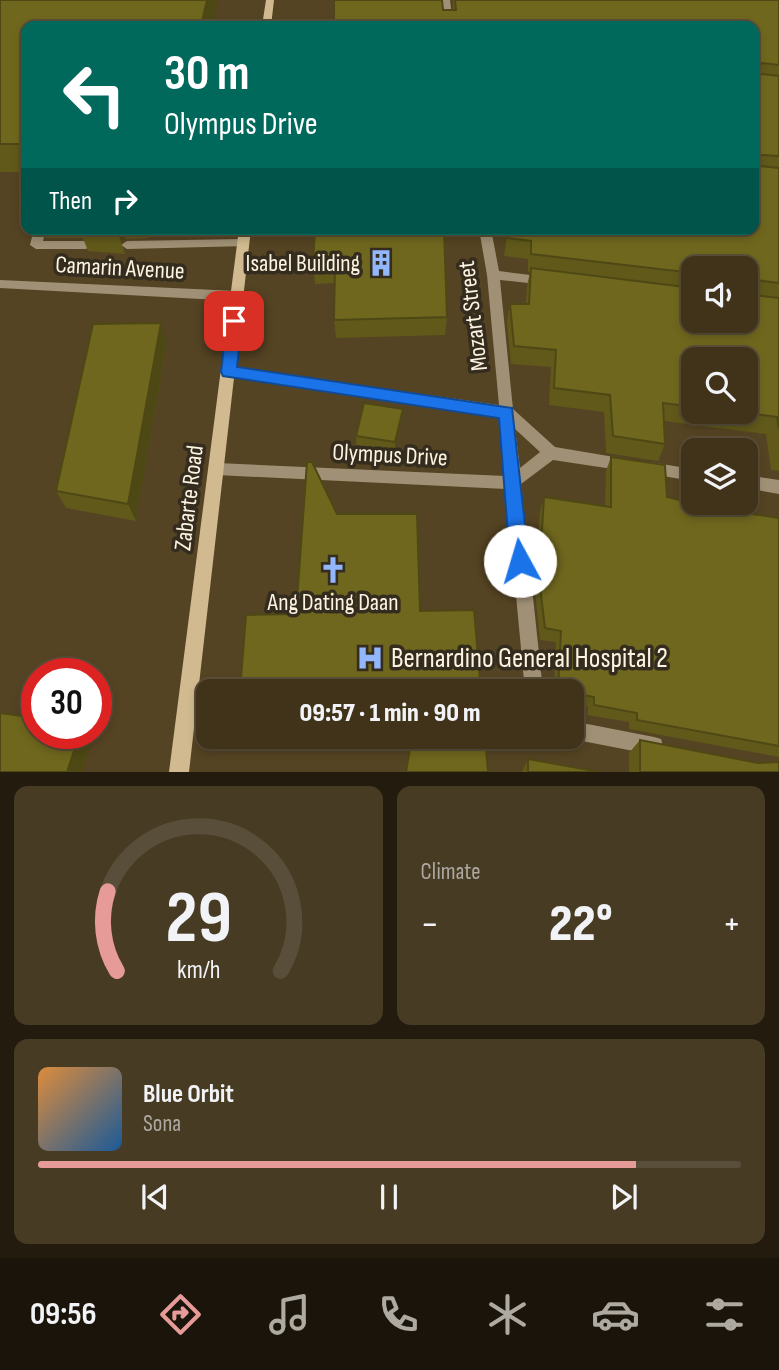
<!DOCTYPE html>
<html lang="en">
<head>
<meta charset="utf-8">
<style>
  :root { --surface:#40331a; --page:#473b23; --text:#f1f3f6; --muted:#aeaaa2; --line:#594e39; --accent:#e69b98 }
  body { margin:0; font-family:"Sofia Sans Condensed",sans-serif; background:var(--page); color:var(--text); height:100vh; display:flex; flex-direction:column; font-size:26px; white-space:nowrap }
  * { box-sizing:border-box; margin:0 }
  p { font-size:23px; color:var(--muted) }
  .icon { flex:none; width:38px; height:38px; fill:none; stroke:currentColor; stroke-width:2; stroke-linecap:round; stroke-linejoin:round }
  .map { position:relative; height:772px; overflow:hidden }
  .details { display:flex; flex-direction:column; gap:14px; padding:14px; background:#231c0e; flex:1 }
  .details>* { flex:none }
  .top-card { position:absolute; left:21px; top:21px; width:738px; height:214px; border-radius:14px; box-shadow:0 4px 10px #0003,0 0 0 2px var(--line); background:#00695c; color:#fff; overflow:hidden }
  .tools { position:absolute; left:681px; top:256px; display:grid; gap:14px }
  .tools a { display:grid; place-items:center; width:77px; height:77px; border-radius:14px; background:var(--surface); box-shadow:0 4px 10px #0003,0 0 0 2px var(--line); font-size:35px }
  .speed { position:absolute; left:21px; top:658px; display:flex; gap:14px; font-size:35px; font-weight:700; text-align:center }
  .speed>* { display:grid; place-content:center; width:91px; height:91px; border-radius:50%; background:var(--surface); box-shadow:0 4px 10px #0003,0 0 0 2px var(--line); line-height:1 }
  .speed .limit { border:10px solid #d22; background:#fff; color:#111 }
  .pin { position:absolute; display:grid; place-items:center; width:60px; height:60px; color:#fff; margin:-30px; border-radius:14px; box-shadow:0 4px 10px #0006 }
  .me { position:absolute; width:77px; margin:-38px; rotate:354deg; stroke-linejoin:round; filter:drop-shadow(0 0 5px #0008) }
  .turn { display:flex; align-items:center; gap:24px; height:147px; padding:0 28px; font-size:32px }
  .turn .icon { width:91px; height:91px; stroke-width:2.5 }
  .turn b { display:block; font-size:49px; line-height:60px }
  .then { display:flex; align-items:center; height:66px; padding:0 28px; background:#0003; gap:14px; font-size:26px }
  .big { font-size:52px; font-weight:800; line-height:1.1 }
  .details .widget { flex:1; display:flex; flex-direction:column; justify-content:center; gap:10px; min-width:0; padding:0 24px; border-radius:14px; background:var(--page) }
  .details .dial { align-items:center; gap:0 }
  .dial svg { height:182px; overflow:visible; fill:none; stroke:var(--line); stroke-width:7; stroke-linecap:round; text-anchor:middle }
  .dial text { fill:var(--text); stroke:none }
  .song { display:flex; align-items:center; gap:21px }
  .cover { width:84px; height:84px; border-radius:10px; background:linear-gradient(135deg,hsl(30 70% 55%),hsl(210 70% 35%)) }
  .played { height:7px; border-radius:4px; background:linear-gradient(90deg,var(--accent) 85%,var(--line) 85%) }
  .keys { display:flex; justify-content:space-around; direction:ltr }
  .heat { display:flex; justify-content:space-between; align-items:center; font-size:38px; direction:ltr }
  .details .tiles { flex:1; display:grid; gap:14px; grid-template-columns:1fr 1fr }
  .widget:last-child { grid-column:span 2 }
  .trip { position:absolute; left:196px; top:679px; width:388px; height:70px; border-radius:14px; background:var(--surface); box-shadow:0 4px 10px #0003,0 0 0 2px var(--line); font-weight:800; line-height:70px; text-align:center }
  .tab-bar { display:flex; height:112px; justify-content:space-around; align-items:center; background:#1a140a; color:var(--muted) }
  .tab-bar .icon { width:49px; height:49px }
  .tab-bar .active { color:var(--accent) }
  .tab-bar b { font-size:32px; color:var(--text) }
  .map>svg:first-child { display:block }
</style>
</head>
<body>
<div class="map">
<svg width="779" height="772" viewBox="0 0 779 772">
  <rect width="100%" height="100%" fill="#554423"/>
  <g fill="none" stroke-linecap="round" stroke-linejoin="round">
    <!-- service -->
    <path fill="#a09176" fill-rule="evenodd" d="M34 229H46L43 241H86L92 245 86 249H36L30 245Z
      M243 239 247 240 249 243 247 246 127 249 121 245 127 241Z"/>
    <!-- minor -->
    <path fill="#a09176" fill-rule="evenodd" d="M442 0H450L453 26H444Z
      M479 229H491L499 271 546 277 552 281 546 285 500 280 513 409 555 447 626 459 631 460 634 465 631 470 626 471 553 460 521 484 543 691H525L506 489 217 475 212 474 209 469 212 464 217 463 505 476 500 417 229 377 224 376 222 372 224 368 229 367 499 405 487 275ZM515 429 540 452 520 468Z
      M649 462 693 469V481L644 473 641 468 644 463Z
      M746 475 779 480V494L746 488Z
      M572 721 654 737 661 739 663 746 661 753 654 755 572 739 566 737H572Z"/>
    <!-- tertiary -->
    <path fill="#a09176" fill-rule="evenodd" d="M0 280 237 291 243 296 237 301 0 288Z"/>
    <!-- secondary -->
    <path fill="#d1ba8f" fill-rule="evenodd" d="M266 0H274L271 26H262Z
      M239 229H251L189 772H169Z"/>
  </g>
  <!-- wall -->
  <path fill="#60591a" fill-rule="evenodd" d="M0 0 26 26V172H0Z
    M334 0 443 10H453V0H779V471L771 470 766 434 664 421 665 444 658 461 606 453 604 412 549 405 551 367 511 364 507 322 510 304H526L527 286 530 272H528V259L504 256 508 229H754V26H334ZM693 268H746L693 320ZM693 359 746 411H693Z
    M26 182V219L18 202Z
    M43 229H151L149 238 126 239 121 242 125 254 88 251 83 238H46Z
    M313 229H444L447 317 445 335 336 338 334 320 335 283 315 284 313 265 314 243Z
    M167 342 136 521 66 508 56 491Z
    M403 409 402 418 395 451 356 445V436Z
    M611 457 667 497 717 509 779 518V757L629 729V722L587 715 588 707 572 704V691H554L556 642 540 640 535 591 540 511 544 497 605 507 606 471Z
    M640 740 758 763 779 772H629V753Z
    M528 759 600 772H522Z"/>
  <!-- shaded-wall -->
  <path fill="#4e4815" d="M207 0H218L212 26H201Z
    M22 199 26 209V219L18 202Z
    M116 229H122L126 239 121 242Z
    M146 229H151L149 238Z
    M161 323 167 342 136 521 128 504Z
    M403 409 402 418 395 451V442Z
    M80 733H92L94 736 82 772H67Z"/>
  <!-- building -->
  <path fill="#70671e" stroke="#4e4815" stroke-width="2" d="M0 0H207L201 26H26V144H0Z
    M334 0H442L443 10H456L455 0H779V65L761 63 758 72 761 74 779 76V156L760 155V166L779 168V283L755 280 752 283 753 295 779 298V430L777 417 730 411H746V359H693V407L663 403 665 444 613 436 610 395 554 388 556 350 514 346 510 304H529L531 268 693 288V320H746V268H693V273L531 254V241L507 238 508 229H754V26H337V22H334Z
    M26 182V199H22L18 202Z
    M315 229H444L447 317 334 320 335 265H313Z
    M161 323 128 504 56 491 93 324Z
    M364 403 403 409 395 442 356 436Z
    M611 457 665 465 667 497 717 509 779 518V746L637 720V713L594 705V697L572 693V691H558L561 631 545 628 539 578 544 497 611 507Z
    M307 462H312L337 514H417L420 611 474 610 481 691H240L246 615 296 614Z
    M0 713 37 718V733H80L67 772H0Z
    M412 737H485L488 772H406Z
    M640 740 758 763 779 762V772H640Z
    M528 759 600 772H528Z"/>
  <!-- route -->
  <path fill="#1a73e8" stroke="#114b97" stroke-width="2" d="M234 316 242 321 237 367 512 408 529 561 526 567 520 569 513 567 510 561 499 418 223 376 221 372 227 321Z"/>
  <!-- icons -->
  <defs>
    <symbol id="building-bare" viewBox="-9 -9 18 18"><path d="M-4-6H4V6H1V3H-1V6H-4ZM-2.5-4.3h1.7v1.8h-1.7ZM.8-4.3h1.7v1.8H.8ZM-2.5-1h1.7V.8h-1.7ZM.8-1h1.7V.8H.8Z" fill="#93b7fd" stroke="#342c1e" stroke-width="2.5" paint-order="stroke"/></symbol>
    <symbol id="church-bare" viewBox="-9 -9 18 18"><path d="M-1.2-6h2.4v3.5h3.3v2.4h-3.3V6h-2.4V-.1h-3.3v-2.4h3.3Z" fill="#93b7fd" stroke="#342c1e" stroke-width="2.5" paint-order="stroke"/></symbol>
    <symbol id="hospital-bare" viewBox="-9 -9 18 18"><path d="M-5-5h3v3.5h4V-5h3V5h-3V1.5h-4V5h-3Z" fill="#93b7fd" stroke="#342c1e" stroke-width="2.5" paint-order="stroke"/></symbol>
  </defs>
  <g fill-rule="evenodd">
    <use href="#building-bare" x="362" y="244" width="38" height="38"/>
    <use href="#church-bare" x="314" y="551" width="38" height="38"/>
    <use href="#hospital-bare" x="351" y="639" width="38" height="38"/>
  </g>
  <g text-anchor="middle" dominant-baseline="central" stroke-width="7" stroke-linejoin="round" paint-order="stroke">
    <!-- poi labels -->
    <g font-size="24" fill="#fef4e1" stroke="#342c1e" text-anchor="end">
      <text x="360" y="263">Isabel Building</text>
      <text x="333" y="602" text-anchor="middle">Ang Dating Daan</text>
    </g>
    <!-- street labels -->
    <g font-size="24" fill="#fef4e1" stroke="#342c1e">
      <text transform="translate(120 268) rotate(3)">Camarin Avenue</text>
      <text transform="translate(473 316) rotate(-97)">Mozart Street</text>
      <text transform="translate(390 455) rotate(3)">Olympus Drive</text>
      <text transform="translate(189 498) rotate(-83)">Zabarte Road</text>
    </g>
    <!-- near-poi labels -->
    <g font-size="28" fill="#fef4e1" stroke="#342c1e" text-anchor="start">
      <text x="391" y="658">Bernardino General Hospital 2</text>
    </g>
  </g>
</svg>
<div class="tools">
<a><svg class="icon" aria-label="sound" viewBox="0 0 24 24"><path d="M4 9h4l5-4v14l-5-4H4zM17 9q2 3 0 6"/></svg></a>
<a><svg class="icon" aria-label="search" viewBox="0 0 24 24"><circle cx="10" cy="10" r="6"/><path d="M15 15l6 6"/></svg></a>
<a><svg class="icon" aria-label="layers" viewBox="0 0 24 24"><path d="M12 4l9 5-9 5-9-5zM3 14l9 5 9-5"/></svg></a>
</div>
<div class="speed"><div class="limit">30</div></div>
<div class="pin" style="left:234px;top:321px;background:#d93025"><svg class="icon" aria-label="arrive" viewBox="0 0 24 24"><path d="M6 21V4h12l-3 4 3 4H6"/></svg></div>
<svg class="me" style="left:520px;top:561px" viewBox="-20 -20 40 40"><circle r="19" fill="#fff"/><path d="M0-13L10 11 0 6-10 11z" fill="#1a73e8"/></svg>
<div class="trip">09:57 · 1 min · 90 m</div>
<div class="top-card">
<div class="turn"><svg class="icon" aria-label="left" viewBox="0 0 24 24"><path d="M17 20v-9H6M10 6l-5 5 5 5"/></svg><div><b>30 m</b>Olympus Drive</div></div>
<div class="then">Then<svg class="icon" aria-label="right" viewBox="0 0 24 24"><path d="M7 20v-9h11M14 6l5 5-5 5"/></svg></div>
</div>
</div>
<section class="details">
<div class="tiles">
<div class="widget dial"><svg viewBox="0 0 100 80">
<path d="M14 69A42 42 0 1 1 86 69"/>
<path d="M14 69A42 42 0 0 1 10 34" stroke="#e69b98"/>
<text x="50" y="56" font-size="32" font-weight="700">29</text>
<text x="50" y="72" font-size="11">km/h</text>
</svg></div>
<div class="widget"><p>Climate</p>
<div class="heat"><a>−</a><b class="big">22°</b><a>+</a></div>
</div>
<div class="widget">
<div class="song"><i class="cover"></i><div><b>Blue Orbit</b><p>Sona</p></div></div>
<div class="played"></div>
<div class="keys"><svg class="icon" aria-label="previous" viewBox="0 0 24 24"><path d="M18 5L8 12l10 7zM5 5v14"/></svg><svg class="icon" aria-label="pause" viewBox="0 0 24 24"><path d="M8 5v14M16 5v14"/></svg><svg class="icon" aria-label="next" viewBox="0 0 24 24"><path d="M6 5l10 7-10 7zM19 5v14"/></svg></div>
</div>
</div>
</section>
<nav class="tab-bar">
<b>09:56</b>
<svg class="icon active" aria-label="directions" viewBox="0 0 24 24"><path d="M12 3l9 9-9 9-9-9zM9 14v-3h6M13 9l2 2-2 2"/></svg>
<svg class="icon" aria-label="music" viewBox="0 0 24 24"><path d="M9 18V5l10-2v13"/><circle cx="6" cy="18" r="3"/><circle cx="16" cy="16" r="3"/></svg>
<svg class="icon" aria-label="phone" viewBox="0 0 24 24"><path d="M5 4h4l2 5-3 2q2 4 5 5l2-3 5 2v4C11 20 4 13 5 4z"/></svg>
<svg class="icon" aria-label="climate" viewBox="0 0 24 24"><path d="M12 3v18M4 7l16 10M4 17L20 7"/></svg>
<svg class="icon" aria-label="car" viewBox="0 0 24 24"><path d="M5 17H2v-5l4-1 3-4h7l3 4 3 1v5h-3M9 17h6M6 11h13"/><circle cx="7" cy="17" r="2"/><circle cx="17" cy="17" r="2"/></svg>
<svg class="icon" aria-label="filters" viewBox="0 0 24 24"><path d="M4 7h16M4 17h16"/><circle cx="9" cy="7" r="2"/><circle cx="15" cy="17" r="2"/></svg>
</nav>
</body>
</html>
